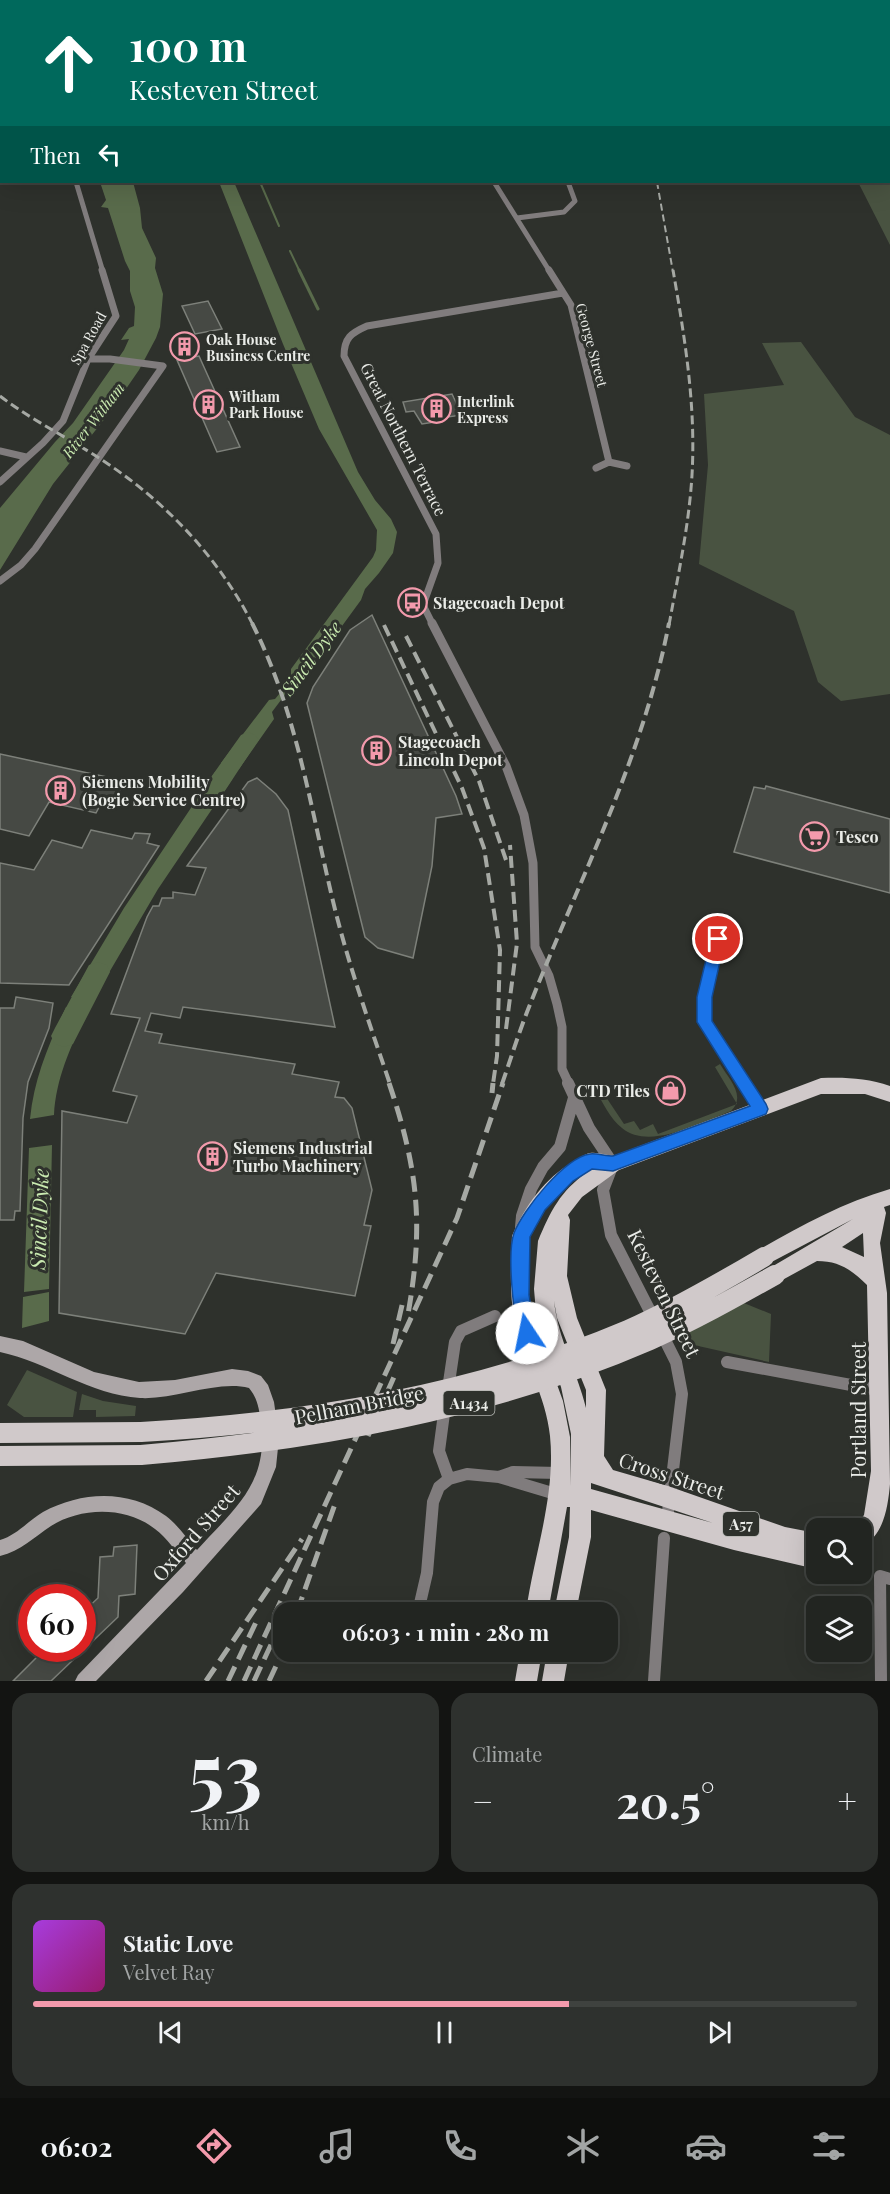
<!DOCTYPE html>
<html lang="en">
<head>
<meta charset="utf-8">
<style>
  :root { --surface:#222521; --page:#2e312e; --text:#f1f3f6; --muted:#a2a5a5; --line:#3f423f; --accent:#f39aac }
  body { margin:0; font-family:"Playfair Display",serif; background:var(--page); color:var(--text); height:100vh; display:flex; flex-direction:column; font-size:22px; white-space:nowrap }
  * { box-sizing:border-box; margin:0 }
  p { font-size:20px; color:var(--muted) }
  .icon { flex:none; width:33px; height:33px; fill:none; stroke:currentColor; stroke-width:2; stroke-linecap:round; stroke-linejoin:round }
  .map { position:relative; height:1681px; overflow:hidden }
  .details { display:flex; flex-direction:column; gap:12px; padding:12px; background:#131412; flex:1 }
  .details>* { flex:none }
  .banner { position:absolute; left:0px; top:0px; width:891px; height:183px; box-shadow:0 6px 24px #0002,0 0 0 2px var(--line); background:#00695c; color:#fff; overflow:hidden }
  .fabs { position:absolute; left:806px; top:1518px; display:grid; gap:12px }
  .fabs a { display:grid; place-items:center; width:66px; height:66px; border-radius:12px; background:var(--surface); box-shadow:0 6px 24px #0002,0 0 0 2px var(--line); font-size:30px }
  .speed { position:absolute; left:18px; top:1584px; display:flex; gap:12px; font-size:30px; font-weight:700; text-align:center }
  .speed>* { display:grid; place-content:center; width:78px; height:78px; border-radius:50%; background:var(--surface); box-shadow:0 6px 24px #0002,0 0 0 2px var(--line); line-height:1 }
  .speed .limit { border:9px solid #d22; background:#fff; color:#111 }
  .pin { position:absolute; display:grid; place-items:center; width:51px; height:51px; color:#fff; margin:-26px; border:3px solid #fff; border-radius:50%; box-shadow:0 2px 6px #0007 }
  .me { position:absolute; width:66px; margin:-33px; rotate:349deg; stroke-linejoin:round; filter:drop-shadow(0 0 4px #0008) }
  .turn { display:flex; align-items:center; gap:21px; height:126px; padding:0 30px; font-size:27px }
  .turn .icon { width:78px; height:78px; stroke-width:2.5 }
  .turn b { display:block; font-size:42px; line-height:51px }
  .then { display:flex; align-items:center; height:57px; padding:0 30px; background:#0003; gap:12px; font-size:22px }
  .big { font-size:45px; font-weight:700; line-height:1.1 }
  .details .widget { flex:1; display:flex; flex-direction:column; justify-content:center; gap:9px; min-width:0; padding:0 21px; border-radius:18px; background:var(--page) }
  .details .dial { align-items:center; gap:0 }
  .dial b { font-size:78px; line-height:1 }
  .song { display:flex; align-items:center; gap:18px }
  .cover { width:72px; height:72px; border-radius:9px; background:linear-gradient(135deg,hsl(280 70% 55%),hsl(320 70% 35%)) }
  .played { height:6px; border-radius:3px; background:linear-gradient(90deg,var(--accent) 65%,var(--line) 65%) }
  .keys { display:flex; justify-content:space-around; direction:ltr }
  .heat { display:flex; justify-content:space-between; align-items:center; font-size:33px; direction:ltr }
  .details .tiles { flex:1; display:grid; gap:12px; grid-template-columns:1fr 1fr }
  .widget:last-child { grid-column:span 2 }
  .trip { position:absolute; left:273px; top:1602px; width:345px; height:60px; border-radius:18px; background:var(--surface); box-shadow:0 6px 24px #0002,0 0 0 2px var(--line); font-weight:700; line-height:60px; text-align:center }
  .tabs { display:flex; height:96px; justify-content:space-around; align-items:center; background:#0e0f0d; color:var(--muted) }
  .tabs .icon { width:42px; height:42px }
  .tabs .active { color:var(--accent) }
  .tabs b { font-size:27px; color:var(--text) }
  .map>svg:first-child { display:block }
</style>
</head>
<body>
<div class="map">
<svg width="890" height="1681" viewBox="0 0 890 1681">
  <rect width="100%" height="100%" fill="#2e312c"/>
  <!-- green -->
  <path fill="#495341" d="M890 161V245L858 182H890Z
    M801 342 855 417 890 435V694L841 701 818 682 794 611 699 564 708 465 704 394 784 385 762 343Z
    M720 1064C728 1078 747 1096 731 1111 703 1122 649 1151 622 1128 610 1119 603 1102 595 1090L600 1088 624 1124 634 1121 640 1130 653 1124 658 1134 737 1104 715 1067Z
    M739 1301 771 1314 769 1362 676 1341V1331Z
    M27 1370 77 1392 73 1417H24L7 1405Z
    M82 1394 103 1401 136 1406 135 1416 96 1417V1410H79Z"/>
  <!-- water -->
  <path fill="#596b4b" d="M100 182H133L140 208 142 228 156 258 155 268 163 294 160 327 156 338 139 370 110 412 53 484 0 570V508L55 442 73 423 124 350 129 339 121 340 129 328 134 326 135 307 130 291V271L125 261 108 208 101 207 106 200Z
    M219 182H234L358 472 375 500 391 519 397 532 393 553 379 573 365 589 361 600 315 663 296 686 290 688 272 712 274 719 239 769 221 763 269 700 275 699 291 680V669L373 557 376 550 377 530 319 429 283 344Z
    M215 772 233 778 158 889 93 1000 71 997 124 908Z
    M66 1007 88 1010C72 1044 56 1077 54 1115L30 1119C34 1078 49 1044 66 1007Z
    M52 1145 49 1289 24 1292 29 1148Z
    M49 1292V1321L22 1328 23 1297Z"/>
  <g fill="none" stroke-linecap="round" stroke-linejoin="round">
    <!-- stream-far1 -->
    <path stroke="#596b4b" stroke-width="2" d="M260 182 279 226
      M290 251 300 272"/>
    <!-- stream -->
    <path stroke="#596b4b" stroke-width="3" d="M299 270 318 309"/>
    <!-- river -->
    <path fill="#596b4b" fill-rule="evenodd" d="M248 732 255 735 259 740 255 745 215 806 207 808 199 806 196 800 199 794 241 735Z
      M98 962 107 965 110 972 73 1044 64 1047 55 1044 51 1036 55 1028 89 965Z"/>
  </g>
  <!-- building -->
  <path fill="#464944" stroke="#7d807a" stroke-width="1.5" d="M208 301 222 329 195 334 182 306Z
    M199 356 240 447 217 452 177 360Z
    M452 394 462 415 433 419 435 422 422 424 414 411 406 412 403 402Z
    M372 615 456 796 462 814 436 818 432 866 413 958 378 948 365 937 307 703 313 687 350 630Z
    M0 754 88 773 126 781 115 800 104 798 96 813 49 802 29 836 0 829Z
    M257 778 276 794 288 810 335 1027 183 1007 180 1018 151 1013 145 1031 162 1034 159 1043 295 1064 292 1074 339 1082 335 1097 344 1098 352 1108 372 1190 364 1225 371 1226 355 1296 216 1273 185 1334 59 1313 62 1111 127 1123 137 1096 113 1091 140 1018 111 1014 147 917 153 906H159L162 898H173V892L195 895 206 868 187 866 248 782Z
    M766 786 890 819V893L734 852 754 787 765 789Z
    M91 830 132 839 135 833 150 834 147 843 159 846 69 985 0 983V863L34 870 52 840 82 848Z
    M16 997 53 1003 49 1028 28 1082 23 1118 20 1211H15L14 1220H0V1008H14Z
    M137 1545 135 1594 119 1596 118 1617 51 1681H13L46 1648H82V1613L98 1598 100 1557 113 1556 114 1547Z"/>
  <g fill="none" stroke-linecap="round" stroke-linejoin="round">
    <!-- street-far3 -->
    <path stroke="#807c7d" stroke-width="5" d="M76 182 103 272
      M494 182 550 272
      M517 218 564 212 575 201 568 182"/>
    <!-- street-far2 -->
    <path stroke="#807c7d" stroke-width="7" d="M549 270 571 305 609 462 596 468
      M0 451 26 457
      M609 462 627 466
      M0 482 43 443 63 421 88 359 116 316 102 270
      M0 581 21 565 35 549 163 366 110 359H88
      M433 625 423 605 438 563 436 534 344 356C344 338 351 333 367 326L563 293"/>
    <!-- street-far1 -->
    <path stroke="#807c7d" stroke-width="9" d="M432 623 506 766 524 815 533 863 535 947 549 976 557 1004 562 1027V1069L569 1084
      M718 939 705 997V1022L744 1084"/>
    <!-- street -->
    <path stroke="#807c7d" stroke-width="12" d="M568 1083 589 1128 613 1164 603 1190 611 1235 654 1319
      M743 1083 760 1109
      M521 1227 522 1216 531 1189 543 1167 560 1147 574 1098
      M662 1334 676 1362 682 1394 667 1520
      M727 1362 878 1390
      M448 1389 455 1342 461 1331 495 1316
      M445 1406 439 1451 449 1479
      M499 1477 513 1472 559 1473
      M418 1612 427 1573 433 1502 439 1487 449 1479 467 1474 499 1477 559 1495
      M654 1681 664 1538
      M881 1681 880 1576 890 1579"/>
    <!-- secondary -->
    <path fill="#ada7a8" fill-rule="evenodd" d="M0 1336 23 1341 94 1372 139 1382 175 1380 232 1369 248 1371 261 1376 268 1385 274 1402 279 1438 276 1467 261 1504 183 1592 96 1681H75L78 1675 186 1563C176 1552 167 1538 155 1529 126 1506 81 1507 51 1526 34 1537 21 1551 0 1556V1540C17 1535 28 1521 43 1512 82 1491 129 1489 166 1516 178 1525 187 1539 197 1550 234 1509 269 1484 261 1422 259 1409 258 1399 249 1388 217 1380 175 1400 140 1398 90 1395 48 1362 0 1352Z"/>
    <!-- primary -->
    <path fill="#d0c9ca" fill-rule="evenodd" d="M821 1078C845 1077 867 1078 890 1086V1102L865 1094H821L619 1170 582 1197 568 1215 570 1220 567 1276 577 1318 606 1390 604 1456 613 1470 668 1486 785 1527 816 1533V1569L734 1550 591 1510V1537L576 1612H554L569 1537 570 1507H567L548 1612H526C534 1554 556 1496 550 1436 546 1396 524 1361 515 1323 509 1294 511 1265 512 1236 525 1206 545 1178 573 1162 578 1159 584 1154 590 1153 597 1152 606 1155 613 1156ZM587 1172C560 1192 551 1210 538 1241L534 1289 537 1324 561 1387 571 1434 570 1486V1437L563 1401 535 1324 529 1295 530 1237 545 1210 573 1181ZM554 1301 557 1318 586 1390V1408C577 1371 558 1339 554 1301ZM591 1483 713 1523 591 1489Z
      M890 1189V1205L884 1207 886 1213 880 1243 887 1293 890 1484C888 1506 884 1537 861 1546V1528H854L864 1515 871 1471 867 1285C852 1270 839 1261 817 1261L775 1284 768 1281 766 1275 768 1269 853 1219 764 1266 757 1263 755 1257 757 1251C800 1226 842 1203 890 1189ZM863 1233 864 1257 842 1247Z
      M141 1422 148 1425 151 1432 148 1439 141 1442 0 1443V1423Z
      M141 1445 148 1448 151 1455 148 1462 141 1465 0 1466V1446Z
      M520 1652H542L537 1681H515Z
      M547 1652H569L564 1681H542Z"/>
    <!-- rail-far3 -->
    <path stroke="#a6a9a4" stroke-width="2" stroke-dasharray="7 4" stroke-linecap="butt" d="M657 182 673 272"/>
    <!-- rail-far2 -->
    <path stroke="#a6a9a4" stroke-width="3" stroke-dasharray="9 4.5" stroke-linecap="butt" d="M0 396C34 422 73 440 108 464 169 505 220 560 253 625
      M669 625C678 575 689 526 692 475 696 406 685 339 673 270"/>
    <!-- rail-far1 -->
    <path stroke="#a6a9a4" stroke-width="4" stroke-dasharray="12 6" stroke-linecap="butt" d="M252 623C296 710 310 804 332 897 347 961 369 1022 390 1084
      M384 625 462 788 484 848 500 950 497 1056 493 1084
      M406 636 479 781 506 860
      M506 1029 517 943 510 845
      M502 1084C511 1058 519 1032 529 1007 579 880 643 758 669 623"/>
    <!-- rail -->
    <path stroke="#a6a9a4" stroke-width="5" stroke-dasharray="16 8" stroke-linecap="butt" d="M389 1083C418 1169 424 1224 408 1314
      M492 1093 493 1083
      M393 1344 403 1301
      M368 1436 397 1370
      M297 1612 335 1504
      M206 1681 302 1539
      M228 1681 258 1618
      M244 1681 457 1218 503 1083
      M254 1681 284 1617
      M269 1681 284 1649"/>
    <!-- primary-bridge -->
    <path stroke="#d0c9ca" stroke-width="20" d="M141 1432C306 1423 475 1395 628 1330 675 1309 720 1283 764 1257
      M141 1455C315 1440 489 1410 650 1340 693 1321 734 1298 775 1275"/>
  </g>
  <!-- route -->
  <path fill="#1a73e8" stroke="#114b97" stroke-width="1.5" d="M718 933 723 935 725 939 712 997V1021L766 1104 768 1109 766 1114 613 1171 592 1169 573 1181 545 1210 530 1237 529 1295 536 1333 533 1339 527 1341 521 1339C513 1319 507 1253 514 1233 523 1210 564 1158 590 1154 596 1153 606 1156 613 1156L750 1106 697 1022V997L711 939 713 935Z"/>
  <!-- icons -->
  <defs>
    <symbol id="building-ring" viewBox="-11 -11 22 22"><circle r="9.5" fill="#2e312c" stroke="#f39aac" stroke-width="1.5"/><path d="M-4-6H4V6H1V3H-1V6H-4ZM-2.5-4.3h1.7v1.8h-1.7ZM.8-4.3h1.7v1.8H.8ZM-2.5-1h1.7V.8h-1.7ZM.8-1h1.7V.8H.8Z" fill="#f39aac"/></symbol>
    <symbol id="bus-ring" viewBox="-11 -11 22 22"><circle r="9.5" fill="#2e312c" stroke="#f39aac" stroke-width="1.5"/><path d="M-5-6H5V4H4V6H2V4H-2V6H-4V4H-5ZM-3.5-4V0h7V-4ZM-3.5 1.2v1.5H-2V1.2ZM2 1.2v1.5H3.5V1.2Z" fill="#f39aac"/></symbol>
    <symbol id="supermarket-ring" viewBox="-11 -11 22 22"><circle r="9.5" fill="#2e312c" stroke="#f39aac" stroke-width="1.5"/><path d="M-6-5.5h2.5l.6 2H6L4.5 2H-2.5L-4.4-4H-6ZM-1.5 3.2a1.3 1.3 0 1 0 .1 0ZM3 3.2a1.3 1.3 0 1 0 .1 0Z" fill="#f39aac"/></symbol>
    <symbol id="shop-ring" viewBox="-11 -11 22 22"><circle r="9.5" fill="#2e312c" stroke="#f39aac" stroke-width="1.5"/><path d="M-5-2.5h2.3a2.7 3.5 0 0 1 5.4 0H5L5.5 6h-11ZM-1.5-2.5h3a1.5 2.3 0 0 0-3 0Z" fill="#f39aac"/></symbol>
  </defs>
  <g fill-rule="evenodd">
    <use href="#building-ring" x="168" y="330" width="33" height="33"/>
    <use href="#building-ring" x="192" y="388" width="33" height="33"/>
    <use href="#building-ring" x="420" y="392" width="33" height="33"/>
    <use href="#bus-ring" x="396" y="586" width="33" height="33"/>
    <use href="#building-ring" x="360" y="734" width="33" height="33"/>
    <use href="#building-ring" x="44" y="774" width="33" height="33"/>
    <use href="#supermarket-ring" x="798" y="820" width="33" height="33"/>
    <use href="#shop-ring" x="654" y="1074" width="33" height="33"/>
    <use href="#building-ring" x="196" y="1140" width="33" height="33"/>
  </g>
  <g text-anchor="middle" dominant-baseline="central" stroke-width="6" stroke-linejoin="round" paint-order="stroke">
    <!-- far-street labels -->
    <g font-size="14" fill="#eaece8" stroke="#2e312c">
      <text transform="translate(88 338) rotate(-61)">Spa Road</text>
      <text transform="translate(592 345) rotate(75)">George Street</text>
    </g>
    <!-- far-poi labels -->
    <g font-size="14" font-weight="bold" fill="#eaece8" stroke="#2e312c" text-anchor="start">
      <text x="206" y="339">Oak House<tspan x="206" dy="16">Business Centre</tspan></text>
      <text x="229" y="396">Witham<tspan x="229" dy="16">Park House</tspan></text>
      <text x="457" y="401">Interlink<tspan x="457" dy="16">Express</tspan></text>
    </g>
    <!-- far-water labels -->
    <g font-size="15" font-style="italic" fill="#c9eab0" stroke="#2e312c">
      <text transform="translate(93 420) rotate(-52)">River Witham</text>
    </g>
    <!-- shield labels -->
    <g fill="#2e312c" stroke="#b2b4b0" stroke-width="1.5">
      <rect x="443.5" y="1391" width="51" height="24" rx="4.5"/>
      <rect x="723" y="1512" width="36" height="24" rx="4.5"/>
    </g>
    <g font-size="15" font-weight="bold" fill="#eaece8">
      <text x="469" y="1403">A1434</text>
      <text x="741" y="1524">A57</text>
    </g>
    <!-- street labels -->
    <g font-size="16" fill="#eaece8" stroke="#2e312c">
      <text transform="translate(404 439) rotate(63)">Great Northern Terrace</text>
    </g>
    <!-- poi labels -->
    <g font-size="16" font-weight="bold" fill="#eaece8" stroke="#2e312c" text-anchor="start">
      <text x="433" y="602">Stagecoach Depot</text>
      <text x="398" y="741">Stagecoach<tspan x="398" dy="18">Lincoln Depot</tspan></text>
      <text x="82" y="781">Siemens Mobility<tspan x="82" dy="18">(Bogie Service Centre)</tspan></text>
      <text x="836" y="836">Tesco</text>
      <text x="650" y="1090" text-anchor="end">CTD Tiles</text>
      <text x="233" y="1147">Siemens Industrial<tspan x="233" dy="18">Turbo Machinery</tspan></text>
    </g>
    <!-- water labels -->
    <g font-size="18" font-style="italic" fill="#c9eab0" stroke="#2e312c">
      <text transform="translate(311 658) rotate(-53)">Sincil Dyke</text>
    </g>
    <!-- near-street labels -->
    <g font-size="20" fill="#eaece8" stroke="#2e312c">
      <text transform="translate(665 1293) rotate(64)">Kesteven Street</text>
      <text transform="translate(359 1404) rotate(-11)">Pelham Bridge</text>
      <text transform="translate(857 1410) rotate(-90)">Portland Street</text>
      <text transform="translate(672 1475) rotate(18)">Cross Street</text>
      <text transform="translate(195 1532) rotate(-49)">Oxford Street</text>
    </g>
    <!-- near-water labels -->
    <g font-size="21" font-style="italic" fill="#c9eab0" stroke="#2e312c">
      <text transform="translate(38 1219) rotate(-88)">Sincil Dyke</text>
    </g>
  </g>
</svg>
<div class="fabs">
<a><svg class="icon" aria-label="search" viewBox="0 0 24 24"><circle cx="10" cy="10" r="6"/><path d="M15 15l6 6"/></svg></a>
<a><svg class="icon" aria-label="layers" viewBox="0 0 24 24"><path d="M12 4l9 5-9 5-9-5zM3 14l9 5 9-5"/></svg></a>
</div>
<div class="speed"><div class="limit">60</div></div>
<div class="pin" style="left:718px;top:939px;background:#d93025"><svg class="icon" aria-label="arrive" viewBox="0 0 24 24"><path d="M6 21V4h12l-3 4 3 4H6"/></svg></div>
<svg class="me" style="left:527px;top:1333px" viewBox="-20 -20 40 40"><circle r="19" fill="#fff"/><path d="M0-13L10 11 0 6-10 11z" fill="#1a73e8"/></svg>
<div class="trip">06:03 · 1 min · 280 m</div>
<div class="banner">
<div class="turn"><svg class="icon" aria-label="ahead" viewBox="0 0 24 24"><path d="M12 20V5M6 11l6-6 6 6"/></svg><div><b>100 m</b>Kesteven Street</div></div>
<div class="then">Then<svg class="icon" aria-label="left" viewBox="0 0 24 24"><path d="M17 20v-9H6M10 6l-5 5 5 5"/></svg></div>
</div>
</div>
<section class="details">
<div class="tiles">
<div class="widget dial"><b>53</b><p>km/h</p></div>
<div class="widget"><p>Climate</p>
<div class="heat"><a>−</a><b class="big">20.5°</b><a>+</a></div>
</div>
<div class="widget">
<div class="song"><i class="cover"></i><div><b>Static Love</b><p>Velvet Ray</p></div></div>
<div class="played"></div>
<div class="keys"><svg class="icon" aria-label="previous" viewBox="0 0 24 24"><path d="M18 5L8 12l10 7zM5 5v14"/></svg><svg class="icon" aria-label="pause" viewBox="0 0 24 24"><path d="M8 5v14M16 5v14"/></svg><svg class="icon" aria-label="next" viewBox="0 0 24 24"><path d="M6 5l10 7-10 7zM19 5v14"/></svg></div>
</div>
</div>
</section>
<nav class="tabs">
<b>06:02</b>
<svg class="icon active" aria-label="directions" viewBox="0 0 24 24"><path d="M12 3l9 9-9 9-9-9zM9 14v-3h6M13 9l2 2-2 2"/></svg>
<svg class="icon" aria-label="music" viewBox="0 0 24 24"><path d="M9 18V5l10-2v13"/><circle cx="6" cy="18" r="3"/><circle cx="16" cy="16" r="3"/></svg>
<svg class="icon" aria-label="phone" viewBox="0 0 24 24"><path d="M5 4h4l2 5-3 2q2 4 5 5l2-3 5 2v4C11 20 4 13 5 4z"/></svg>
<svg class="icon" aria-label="climate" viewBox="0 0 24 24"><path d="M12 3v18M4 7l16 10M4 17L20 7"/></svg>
<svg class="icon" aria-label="car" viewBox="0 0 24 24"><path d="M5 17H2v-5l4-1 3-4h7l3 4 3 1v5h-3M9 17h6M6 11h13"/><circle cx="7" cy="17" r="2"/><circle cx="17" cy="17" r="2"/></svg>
<svg class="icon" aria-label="filters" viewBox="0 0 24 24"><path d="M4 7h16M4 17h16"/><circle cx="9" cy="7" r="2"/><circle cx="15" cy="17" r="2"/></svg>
</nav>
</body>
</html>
